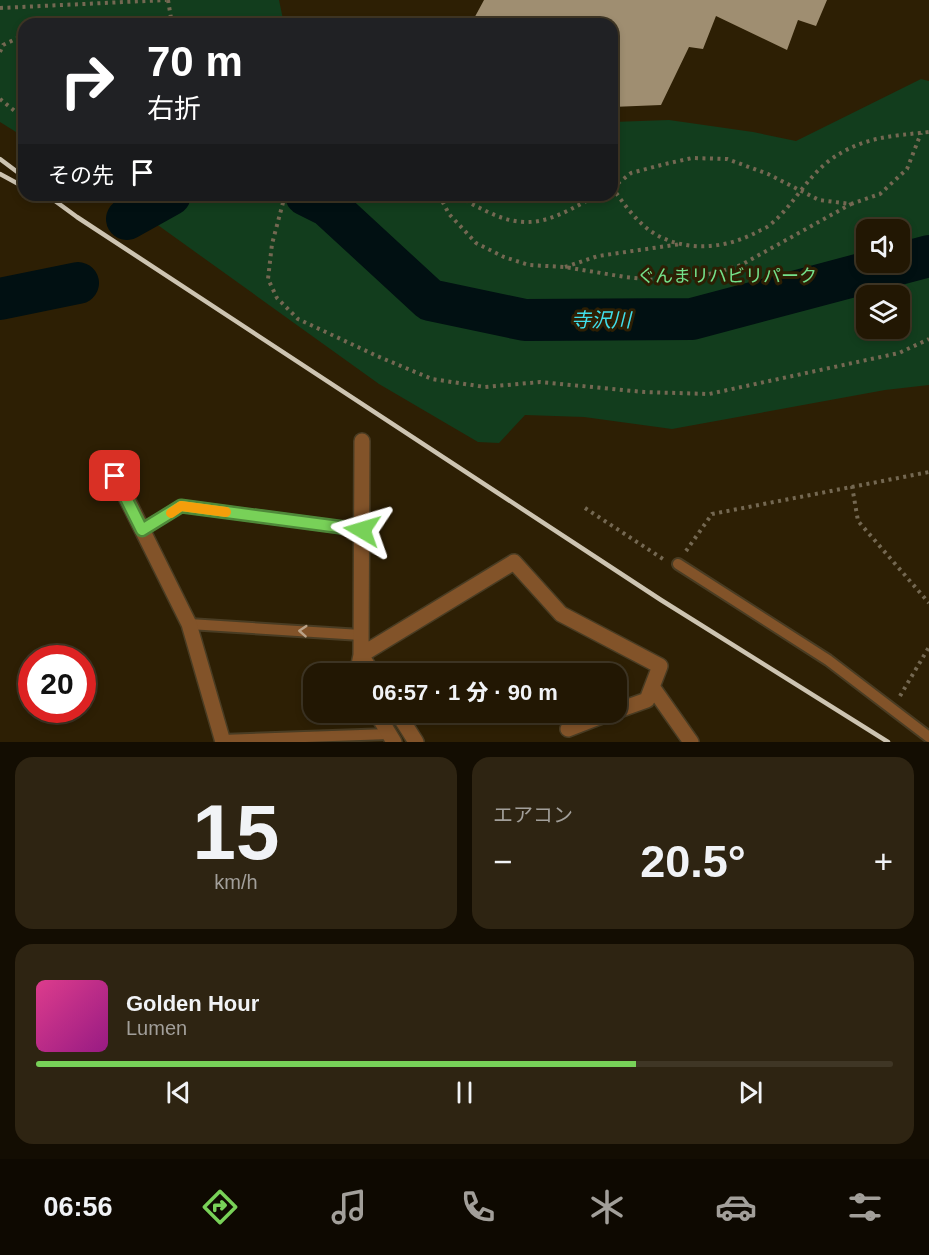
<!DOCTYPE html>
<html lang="ja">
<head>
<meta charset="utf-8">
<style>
  :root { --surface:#221703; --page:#2e2412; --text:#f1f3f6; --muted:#a29f9a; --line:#3f3625; --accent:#78d158 }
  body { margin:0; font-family:Arial,"Noto Sans JP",sans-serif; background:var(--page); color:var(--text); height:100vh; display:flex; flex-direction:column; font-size:22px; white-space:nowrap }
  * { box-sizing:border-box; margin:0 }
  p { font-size:20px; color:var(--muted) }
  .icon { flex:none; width:33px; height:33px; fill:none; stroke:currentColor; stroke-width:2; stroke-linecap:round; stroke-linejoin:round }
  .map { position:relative; height:742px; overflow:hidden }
  .details { display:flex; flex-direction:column; gap:15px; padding:15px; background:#130d02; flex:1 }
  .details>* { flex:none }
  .guide { position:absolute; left:18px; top:18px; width:600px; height:183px; border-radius:18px; box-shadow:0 3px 9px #0003,0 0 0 2px var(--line); background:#202124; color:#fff; overflow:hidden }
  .tools { position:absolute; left:856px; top:219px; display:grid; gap:12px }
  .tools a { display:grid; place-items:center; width:54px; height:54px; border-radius:12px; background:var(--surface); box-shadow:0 3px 9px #0003,0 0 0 2px var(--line); font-size:30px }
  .speed { position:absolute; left:18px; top:645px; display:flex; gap:12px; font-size:30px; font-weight:700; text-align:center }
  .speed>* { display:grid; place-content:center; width:78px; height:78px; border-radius:50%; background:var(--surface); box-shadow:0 3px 9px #0003,0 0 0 2px var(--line); line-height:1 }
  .speed .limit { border:9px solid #d22; background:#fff; color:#111 }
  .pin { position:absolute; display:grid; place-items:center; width:51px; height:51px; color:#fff; margin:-26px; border-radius:12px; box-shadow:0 3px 9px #0006 }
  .me { position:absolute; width:66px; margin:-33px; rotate:277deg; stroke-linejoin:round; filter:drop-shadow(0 0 4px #0008) }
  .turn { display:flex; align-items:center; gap:21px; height:126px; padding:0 30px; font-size:27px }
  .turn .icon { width:78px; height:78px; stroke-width:2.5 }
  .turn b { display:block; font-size:42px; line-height:51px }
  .then { display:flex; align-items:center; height:57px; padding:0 30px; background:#0003; gap:12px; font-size:22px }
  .big { font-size:45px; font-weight:800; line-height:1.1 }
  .details .tile { flex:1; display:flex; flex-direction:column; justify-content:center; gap:9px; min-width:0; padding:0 21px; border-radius:18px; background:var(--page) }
  .details .dial { align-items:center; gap:0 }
  .dial b { font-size:78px; line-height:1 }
  .song { display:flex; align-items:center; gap:18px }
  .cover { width:72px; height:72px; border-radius:9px; background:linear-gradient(135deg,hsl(330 70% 55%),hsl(310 70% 35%)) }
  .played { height:6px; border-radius:3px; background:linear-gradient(90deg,var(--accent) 70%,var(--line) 70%) }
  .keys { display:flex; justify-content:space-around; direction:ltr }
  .heat { display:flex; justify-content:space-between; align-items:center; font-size:33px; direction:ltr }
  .details .tiles { flex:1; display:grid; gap:15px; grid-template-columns:1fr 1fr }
  .tile:last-child { grid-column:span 2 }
  .trip { position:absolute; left:303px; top:663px; width:324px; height:60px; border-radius:18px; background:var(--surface); box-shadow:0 3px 9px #0003,0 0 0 2px var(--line); font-weight:800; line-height:60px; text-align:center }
  .dock { display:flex; height:96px; justify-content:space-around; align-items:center; background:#0e0901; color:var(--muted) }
  .dock .icon { width:42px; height:42px }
  .dock .on { color:var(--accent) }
  .dock b { font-size:27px; color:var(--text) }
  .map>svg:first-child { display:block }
</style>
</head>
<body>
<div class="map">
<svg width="929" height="742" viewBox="0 0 929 742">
  <rect width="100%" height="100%" fill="#2d1f04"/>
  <!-- green -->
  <path fill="#123d1d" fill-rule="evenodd" d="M0 0H279L284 24H24V137L0 122Z
    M921 79 929 81V385L885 390 672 429 584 417 525 415 499 443 478 442 379 384 116 195H612V122L669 120 753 132 796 141ZM867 230H900V262H867ZM867 296H900V328H867Z"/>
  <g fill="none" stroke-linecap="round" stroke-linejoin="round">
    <!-- river -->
    <path stroke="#011012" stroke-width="42" d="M306 195 328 206 430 300 525 320 692 319 929 256
      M127 219 170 195
      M0 299 78 283"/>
  </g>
  <!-- building -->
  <path fill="#9f8e71" d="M484 0H827L816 26 798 20 787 50 716 16 703 49 689 47 661 105 612 107V24H471Z"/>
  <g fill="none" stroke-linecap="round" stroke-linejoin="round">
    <defs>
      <path id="service" d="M142 530 181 506 362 530
        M678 564 828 660 929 737
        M189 624 361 635
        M222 740 389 734"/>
      <path id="minor" d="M115 475 189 624 223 742
        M361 655 514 562 561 614 660 666 647 700 616 711
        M361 655 373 674
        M357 674 361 655 362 441
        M653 688 691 742
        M376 712 394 742
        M397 712 416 742
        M568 729 612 712"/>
    </defs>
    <!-- service casing -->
    <use href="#service" stroke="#493c23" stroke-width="14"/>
    <!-- minor casing -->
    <use href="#minor" stroke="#493c23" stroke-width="18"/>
    <!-- path -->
    <path stroke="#746852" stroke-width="4" stroke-dasharray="3 4.5" stroke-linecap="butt" d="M168 0 172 24
      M0 8 166 0
      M161 24 172 20
      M0 52 3 45 24 35
      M0 99 16 112H24
      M612 187C623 203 637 223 655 234 686 252 724 249 755 233 760 230 767 228 771 224 793 206 806 178 830 160 862 137 891 136 929 132
      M612 188 631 173 665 164 692 158 727 159 768 174 819 200 851 204 880 194 907 169 921 133
      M285 195 272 244 268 279 277 298 298 319 377 356 432 379 485 387 540 382 644 392 709 394 899 353 929 339
      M439 195 449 214 476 243 504 257 529 265 565 267 625 277 665 281 715 273 741 265 851 204
      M460 195C468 203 478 207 488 212 534 234 557 216 598 195
      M565 267 598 256 681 244
      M852 486 858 521 929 603
      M585 508 663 559
      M686 551 712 514 929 472
      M900 696 929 647"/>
    <!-- service -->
    <use href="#service" stroke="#825329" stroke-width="10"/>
    <!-- minor -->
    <use href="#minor" stroke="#825329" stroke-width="15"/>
    <!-- rail -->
    <path stroke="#cdc4b2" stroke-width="4.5" d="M0 159 24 177
      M0 174 24 187
      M47 195 77 217 661 600 888 742"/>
  </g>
  <!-- one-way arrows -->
  <defs><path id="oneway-chevron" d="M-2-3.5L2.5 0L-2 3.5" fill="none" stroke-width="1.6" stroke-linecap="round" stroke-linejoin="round" transform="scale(1.5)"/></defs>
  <use stroke="#baa287" href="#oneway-chevron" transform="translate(303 631) rotate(-176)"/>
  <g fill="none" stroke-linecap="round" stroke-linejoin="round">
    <defs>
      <path id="route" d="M115 476 142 530 181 506 362 530"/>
    </defs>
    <!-- route casing -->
    <use href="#route" stroke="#4e8839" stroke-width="15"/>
    <!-- route -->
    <use href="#route" stroke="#78d158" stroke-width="10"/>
    <!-- slow -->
    <path stroke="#f59e0b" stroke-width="10" d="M171 513 181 506 226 512"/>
  </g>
  <g text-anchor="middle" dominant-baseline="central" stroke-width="6" stroke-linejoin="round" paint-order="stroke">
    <!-- park labels -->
    <g font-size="18" fill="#74e28b" stroke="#2d1f04">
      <text x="727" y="276">ぐんまリハビリパーク</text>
    </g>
    <!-- water labels -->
    <g font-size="20" font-style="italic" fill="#40deea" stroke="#2d1f04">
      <text x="601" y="320">寺沢川</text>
    </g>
  </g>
</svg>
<div class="tools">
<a><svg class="icon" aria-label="sound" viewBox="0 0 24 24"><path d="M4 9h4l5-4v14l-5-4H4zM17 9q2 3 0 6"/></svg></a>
<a><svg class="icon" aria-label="layers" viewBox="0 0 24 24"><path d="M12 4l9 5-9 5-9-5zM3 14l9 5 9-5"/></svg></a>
</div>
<div class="speed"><div class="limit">20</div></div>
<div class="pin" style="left:115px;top:476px;background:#d93025"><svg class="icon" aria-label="arrive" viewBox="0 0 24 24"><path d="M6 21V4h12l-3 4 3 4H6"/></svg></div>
<svg class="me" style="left:362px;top:530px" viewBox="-20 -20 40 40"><path d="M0-17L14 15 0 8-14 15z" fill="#78d158" stroke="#fff" stroke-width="4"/></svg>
<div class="trip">06:57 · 1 分 · 90 m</div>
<div class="guide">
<div class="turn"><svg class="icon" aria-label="right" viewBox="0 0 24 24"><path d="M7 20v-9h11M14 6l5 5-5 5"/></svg><div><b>70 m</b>右折</div></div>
<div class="then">その先<svg class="icon" aria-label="arrive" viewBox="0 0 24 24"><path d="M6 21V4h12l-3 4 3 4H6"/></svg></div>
</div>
</div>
<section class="details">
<div class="tiles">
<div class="tile dial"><b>15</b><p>km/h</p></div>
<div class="tile"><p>エアコン</p>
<div class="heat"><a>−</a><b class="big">20.5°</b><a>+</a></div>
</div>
<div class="tile">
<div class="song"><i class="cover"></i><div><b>Golden Hour</b><p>Lumen</p></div></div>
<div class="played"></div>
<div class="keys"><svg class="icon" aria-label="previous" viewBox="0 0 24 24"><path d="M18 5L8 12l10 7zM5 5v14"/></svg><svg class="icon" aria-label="pause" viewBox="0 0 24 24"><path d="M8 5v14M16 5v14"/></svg><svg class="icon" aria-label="next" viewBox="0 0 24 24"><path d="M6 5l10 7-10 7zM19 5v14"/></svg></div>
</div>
</div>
</section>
<nav class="dock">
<b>06:56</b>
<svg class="icon on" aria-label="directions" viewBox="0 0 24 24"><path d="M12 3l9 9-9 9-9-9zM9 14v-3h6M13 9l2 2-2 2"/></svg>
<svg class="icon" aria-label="music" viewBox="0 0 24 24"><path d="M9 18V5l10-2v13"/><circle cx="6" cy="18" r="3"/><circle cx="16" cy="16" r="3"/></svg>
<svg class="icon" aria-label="phone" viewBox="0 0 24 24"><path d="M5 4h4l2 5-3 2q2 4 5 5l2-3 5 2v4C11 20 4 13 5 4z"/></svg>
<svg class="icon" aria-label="climate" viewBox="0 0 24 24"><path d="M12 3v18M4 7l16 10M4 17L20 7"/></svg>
<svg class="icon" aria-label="car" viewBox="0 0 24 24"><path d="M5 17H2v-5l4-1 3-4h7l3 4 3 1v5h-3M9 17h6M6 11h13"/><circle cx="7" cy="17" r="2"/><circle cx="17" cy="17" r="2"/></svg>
<svg class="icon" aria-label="filters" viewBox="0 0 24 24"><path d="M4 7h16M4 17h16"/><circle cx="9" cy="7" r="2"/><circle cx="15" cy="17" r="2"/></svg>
</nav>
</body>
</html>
